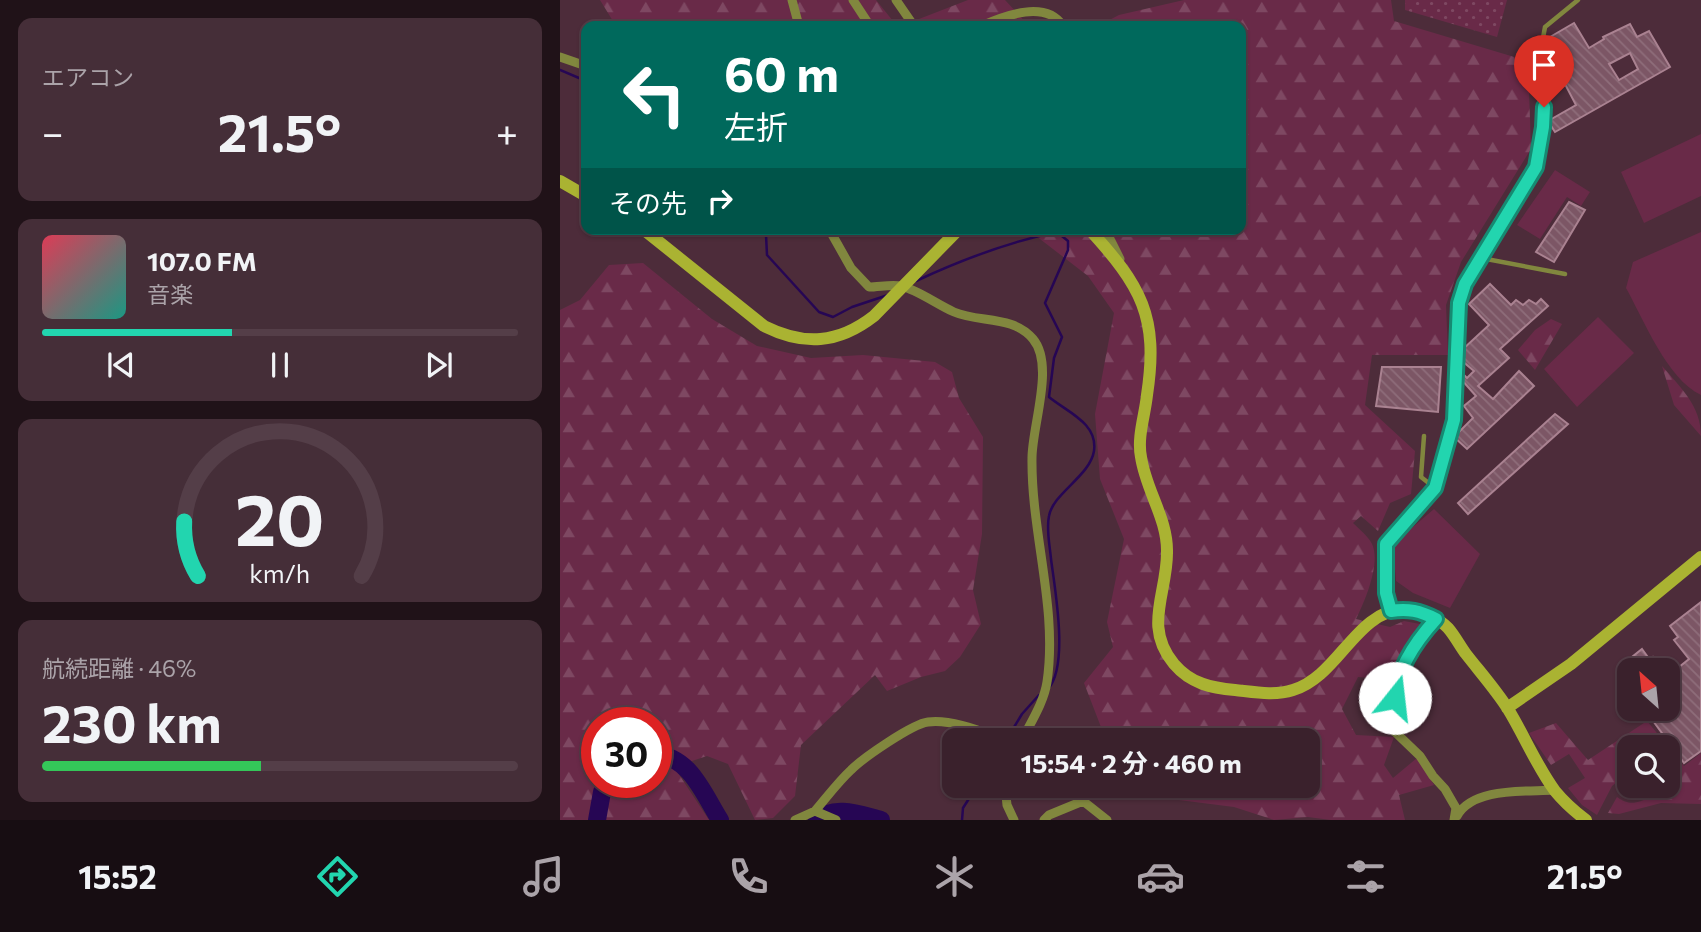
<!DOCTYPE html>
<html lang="ja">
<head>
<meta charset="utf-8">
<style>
  :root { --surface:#3a212c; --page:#452e38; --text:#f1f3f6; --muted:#aba3a9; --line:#543e48; --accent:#22d5af }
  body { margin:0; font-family:Commissioner,"Noto Sans JP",sans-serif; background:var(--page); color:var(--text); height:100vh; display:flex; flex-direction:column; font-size:26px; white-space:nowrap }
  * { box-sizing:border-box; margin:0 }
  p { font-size:23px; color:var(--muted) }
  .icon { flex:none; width:38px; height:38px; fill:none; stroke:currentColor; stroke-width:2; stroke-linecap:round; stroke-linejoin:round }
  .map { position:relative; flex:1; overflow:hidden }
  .details { display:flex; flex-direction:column; gap:18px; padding:18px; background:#201218; width:560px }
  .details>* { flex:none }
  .guide { position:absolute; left:21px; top:21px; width:665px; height:214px; border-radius:14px; box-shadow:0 2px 5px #0004,0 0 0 2px var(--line); background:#00695c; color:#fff; overflow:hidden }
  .needle { width:46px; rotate:333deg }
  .buttons { position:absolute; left:1057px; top:658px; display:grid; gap:14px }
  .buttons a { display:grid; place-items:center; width:63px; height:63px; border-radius:14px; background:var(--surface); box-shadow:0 2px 5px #0004,0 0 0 2px var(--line); font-size:35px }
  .speed { position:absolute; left:21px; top:707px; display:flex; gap:14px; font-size:35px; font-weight:700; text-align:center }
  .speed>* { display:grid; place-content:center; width:91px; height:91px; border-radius:50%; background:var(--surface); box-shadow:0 2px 5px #0004,0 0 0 2px var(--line); line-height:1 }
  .speed .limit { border:10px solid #d22; background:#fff; color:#111 }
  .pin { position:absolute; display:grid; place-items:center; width:60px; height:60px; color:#fff; margin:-72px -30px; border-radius:50% 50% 50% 0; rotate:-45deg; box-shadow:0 0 7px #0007 }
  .pin .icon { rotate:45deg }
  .me { position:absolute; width:77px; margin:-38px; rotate:16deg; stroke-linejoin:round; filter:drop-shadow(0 0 5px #0008) }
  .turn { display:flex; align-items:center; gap:24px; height:147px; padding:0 28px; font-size:32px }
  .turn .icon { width:91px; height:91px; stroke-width:2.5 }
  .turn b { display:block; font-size:49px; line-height:60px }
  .then { display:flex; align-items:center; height:66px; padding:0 28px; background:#0003; gap:14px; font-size:26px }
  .big { font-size:52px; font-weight:700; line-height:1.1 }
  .details .card { flex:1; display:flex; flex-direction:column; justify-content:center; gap:10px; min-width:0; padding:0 24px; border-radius:14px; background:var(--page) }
  .details .dial { align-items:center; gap:0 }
  .dial svg { height:182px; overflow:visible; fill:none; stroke:var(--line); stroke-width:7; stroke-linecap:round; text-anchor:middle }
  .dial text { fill:var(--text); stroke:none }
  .song { display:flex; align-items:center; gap:21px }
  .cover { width:84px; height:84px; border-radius:10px; background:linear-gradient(135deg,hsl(350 70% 55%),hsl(170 70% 35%)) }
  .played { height:7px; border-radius:4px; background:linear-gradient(90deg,var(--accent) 40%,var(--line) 40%) }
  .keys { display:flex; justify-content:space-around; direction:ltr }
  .heat { display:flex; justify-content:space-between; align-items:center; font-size:38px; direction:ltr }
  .charge { height:10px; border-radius:5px; background:linear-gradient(90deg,#34c759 46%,var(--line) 0) }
  .trip { position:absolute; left:382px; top:728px; width:378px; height:70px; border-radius:14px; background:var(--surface); box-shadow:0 2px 5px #0004,0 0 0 2px var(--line); font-weight:700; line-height:70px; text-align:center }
  .tabs { display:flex; height:112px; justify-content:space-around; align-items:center; background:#170d12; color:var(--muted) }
  .tabs .icon { width:49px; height:49px }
  .tabs .selected { color:var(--accent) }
  .tabs b { font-size:32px; color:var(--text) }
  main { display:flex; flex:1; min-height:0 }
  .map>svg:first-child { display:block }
</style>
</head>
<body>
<main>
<section class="details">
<div class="card"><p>エアコン</p>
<div class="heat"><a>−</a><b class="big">21.5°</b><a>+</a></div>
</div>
<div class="card">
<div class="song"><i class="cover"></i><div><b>107.0 FM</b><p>音楽</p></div></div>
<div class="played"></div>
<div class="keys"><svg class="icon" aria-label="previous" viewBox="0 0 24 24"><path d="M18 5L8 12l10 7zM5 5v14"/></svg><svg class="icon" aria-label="pause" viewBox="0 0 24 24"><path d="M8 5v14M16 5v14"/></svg><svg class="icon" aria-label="next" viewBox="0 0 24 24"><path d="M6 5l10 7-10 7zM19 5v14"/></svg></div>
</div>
<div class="card dial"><svg viewBox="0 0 100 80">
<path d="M14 69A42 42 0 1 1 86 69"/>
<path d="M14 69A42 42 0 0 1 8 45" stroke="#22d5af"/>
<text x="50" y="56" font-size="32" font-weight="700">20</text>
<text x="50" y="72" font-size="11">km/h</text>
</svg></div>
<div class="card"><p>航続距離 · 46%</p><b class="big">230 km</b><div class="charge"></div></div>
</section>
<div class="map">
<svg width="1141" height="820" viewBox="0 0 1141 820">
  <defs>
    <pattern id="grass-dots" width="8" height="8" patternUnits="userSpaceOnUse" patternTransform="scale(1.75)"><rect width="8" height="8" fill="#692a48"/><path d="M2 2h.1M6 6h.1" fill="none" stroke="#7e4862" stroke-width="1.8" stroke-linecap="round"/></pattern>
    <pattern id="forest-firs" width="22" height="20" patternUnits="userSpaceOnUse" patternTransform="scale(1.75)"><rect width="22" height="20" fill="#692a48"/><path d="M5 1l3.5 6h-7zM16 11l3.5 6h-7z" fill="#7e4862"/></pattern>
    <pattern id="building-back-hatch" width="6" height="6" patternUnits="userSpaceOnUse" patternTransform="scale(1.75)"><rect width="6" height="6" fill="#7c5665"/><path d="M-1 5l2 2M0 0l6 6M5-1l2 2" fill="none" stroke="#8e6d7a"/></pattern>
  </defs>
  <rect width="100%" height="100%" fill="#4d2c3a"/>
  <!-- grass -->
  <path fill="url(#grass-dots)" d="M845 0H947L937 37 845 10Z"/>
  <!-- forest -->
  <path fill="url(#forest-firs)" fill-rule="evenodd" d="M40 0H316L337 26H149L143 22 117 26H56Z
    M408 0H445L469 26H341Z
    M624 0H831L834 21 968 61 971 149 901 262 886 305 888 355H812L805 405 855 451 851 494 830 503 818 531 801 516 793 523C799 529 808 536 812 544 821 563 805 601 796 619L830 627 844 621 865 625 850 644 833 680 798 677 782 709 796 735 834 737 824 765 833 778 857 758 874 785 839 795 845 820H771L748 817 714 820 674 807 619 800 588 786H747V740H546L524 683 553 647 547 622 564 539 540 479 535 414 554 313 528 276 467 229H681V26H538L559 15Z
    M83 263 152 319 197 346 251 358 303 355 375 362 392 372 399 398 423 437 422 534 413 590 421 624 400 657 385 671 361 677 327 691 315 675 241 745 235 796 213 818 195 820 168 764 147 756 114 767 149 820H0V310L20 300 49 265ZM37 723H96V782H37Z
    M991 319 1002 324 975 370 958 350 975 330Z
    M1102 366C1121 388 1141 406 1141 436L1114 405Z
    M1087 721 1124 766 1141 753V804L1101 803 1059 814 1048 813 1057 797C1071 807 1077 802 1093 797L1099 786H1108V747H1069V772L1052 786 1037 815 1022 805 1008 788 1025 778 1009 754 991 765 969 733 996 723 1028 760Z"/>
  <!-- pitch -->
  <path fill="#692a48" d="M1141 134V196L1084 223 1061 172Z
    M995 170 1030 192 1021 206 1007 197 980 239 957 225Z
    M1141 232V395C1107 379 1084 320 1066 288L1073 262Z
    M1038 317 1074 353 1017 407 984 369Z
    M874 509 920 554 890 608 853 593 836 581 833 544Z"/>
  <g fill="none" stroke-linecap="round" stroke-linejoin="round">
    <!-- stream -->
    <path stroke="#260654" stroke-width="2.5" d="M0 70 26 81
      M209 229 206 235 207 255 259 312 273 317 292 307 328 295
      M356 281C401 260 448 242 497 232L508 241V250L485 303 502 337 494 358 489 397C507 412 538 423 534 451 530 476 493 493 489 516 486 530 490 546 491 559 495 590 509 666 488 689
      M448 737 462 714 479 695
      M402 820 403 808 417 786"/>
    <!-- river -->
    <path stroke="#260654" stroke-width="18" d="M96 755C130 756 144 795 160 820
      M37 820 42 792 49 782
      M257 820C275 804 301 815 321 820"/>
  </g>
  <!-- building -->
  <path fill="url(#building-back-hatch)" stroke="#aa8291" stroke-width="2" fill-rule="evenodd" d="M1014 23 1029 48 1044 39 1043 37 1070 24 1077 37 1089 31 1110 67 995 132 988 121 1016 105 996 67 1005 62 990 37ZM1070 53 1078 69 1059 80 1049 64Z
    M1009 202 1025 210 994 262 976 252Z
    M930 284 951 305 956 300 963 305 969 300 976 304 981 299 988 306 940 349 949 358 918 386 933 399 959 371 974 386 907 449 894 437 913 418 904 406 916 396 901 379V372L907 378 914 371 901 360 902 350 929 325 909 304Z
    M822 367H881L878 412 816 406Z
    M995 414 1008 424 908 514 898 503Z
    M1141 602V751L1124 763 1088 714 1092 709H1108V676L1129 659 1114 640 1118 637 1110 626Z
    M1082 649 1090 660 1093 657 1104 670H1066L1062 665Z"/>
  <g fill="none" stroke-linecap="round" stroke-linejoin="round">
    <!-- lane -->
    <path stroke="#81873e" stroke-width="4.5" d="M921 258 1005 274
      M864 436 861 477 875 488
      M869 495 875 488 894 420 899 303 905 284 976 167 983 127 984 88 979 60 985 27 1018 0"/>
    <!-- street -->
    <path stroke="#81873e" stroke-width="9" d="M232 0 239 26
      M293 0 310 26
      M336 0 354 26
      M421 26C446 15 486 0 503 26
      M0 57 26 66
      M269 229 291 268 309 287C319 287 331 284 341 286 356 289 378 305 394 312 419 323 453 315 473 339 495 365 472 426 472 458 471 533 498 608 487 682 484 702 471 722 462 740
      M545 229 560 259
      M831 611 826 593V544L868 495
      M875 619 858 639 836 684 833 730 860 756 873 776 885 789 896 808 894 820
      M445 786 447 805 454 820
      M255 811C267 797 278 782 291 770 303 758 352 724 368 722 393 719 423 732 446 740
      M897 816C913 787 965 792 995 790
      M235 820 255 811 276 820
      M484 820 489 815 523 801 547 820"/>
    <!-- secondary -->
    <path stroke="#aab332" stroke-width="12" d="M0 181 26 196
      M83 229 204 326C244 346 278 344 314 316L399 229
      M529 229C581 286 599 316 587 395 585 415 577 437 581 457 586 491 608 519 607 553 607 594 583 627 614 664 631 684 652 688 675 690 694 692 715 696 733 690 779 676 796 610 845 609 860 608 878 618 888 628 895 636 900 646 906 654 920 672 936 690 948 709 964 735 976 765 995 791 1004 802 1014 811 1026 820
      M947 708 1011 664 1141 557"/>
  </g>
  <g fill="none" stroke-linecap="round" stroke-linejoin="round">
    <defs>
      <path id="route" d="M835 698C837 668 856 641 876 619 860 611 848 608 831 611L826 593V544L875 488 894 420 899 303 905 284 976 167 983 127 984 107"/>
    </defs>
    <!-- route casing -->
    <use href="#route" stroke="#168a72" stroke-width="18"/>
    <!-- route -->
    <use href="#route" stroke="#22d5af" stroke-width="12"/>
  </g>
</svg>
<div class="buttons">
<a><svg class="needle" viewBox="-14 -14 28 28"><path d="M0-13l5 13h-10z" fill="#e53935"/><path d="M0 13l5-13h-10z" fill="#aba3a9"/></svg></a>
<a><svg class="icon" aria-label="search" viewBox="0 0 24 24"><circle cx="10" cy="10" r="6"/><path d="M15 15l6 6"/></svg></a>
</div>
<div class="speed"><div class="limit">30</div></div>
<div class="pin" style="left:984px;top:107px;background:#d93025"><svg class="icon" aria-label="arrive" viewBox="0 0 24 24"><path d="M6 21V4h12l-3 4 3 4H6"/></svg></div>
<svg class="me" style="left:835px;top:698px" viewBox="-20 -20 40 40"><circle r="19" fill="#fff"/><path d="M0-13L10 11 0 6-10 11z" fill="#22d5af"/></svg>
<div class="trip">15:54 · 2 分 · 460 m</div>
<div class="guide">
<div class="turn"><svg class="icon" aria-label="left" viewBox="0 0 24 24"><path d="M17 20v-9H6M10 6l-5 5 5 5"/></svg><div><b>60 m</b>左折</div></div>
<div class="then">その先<svg class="icon" aria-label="right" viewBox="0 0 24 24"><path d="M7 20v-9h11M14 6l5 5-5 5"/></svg></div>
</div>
</div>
</main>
<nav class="tabs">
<b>15:52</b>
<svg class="icon selected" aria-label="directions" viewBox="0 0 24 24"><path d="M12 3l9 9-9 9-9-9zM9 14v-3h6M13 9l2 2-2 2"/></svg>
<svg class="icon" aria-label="music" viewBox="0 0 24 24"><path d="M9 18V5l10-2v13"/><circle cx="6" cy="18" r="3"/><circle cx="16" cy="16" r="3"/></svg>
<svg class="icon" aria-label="phone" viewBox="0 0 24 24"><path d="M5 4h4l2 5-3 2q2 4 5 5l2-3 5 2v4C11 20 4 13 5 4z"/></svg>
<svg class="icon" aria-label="climate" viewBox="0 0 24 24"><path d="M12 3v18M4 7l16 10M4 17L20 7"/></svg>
<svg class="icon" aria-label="car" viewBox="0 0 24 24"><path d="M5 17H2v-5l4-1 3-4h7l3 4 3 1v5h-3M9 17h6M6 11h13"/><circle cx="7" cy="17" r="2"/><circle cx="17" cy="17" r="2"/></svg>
<svg class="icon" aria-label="filters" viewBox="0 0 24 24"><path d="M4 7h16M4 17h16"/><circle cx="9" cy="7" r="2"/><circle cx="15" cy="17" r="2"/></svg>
<b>21.5°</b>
</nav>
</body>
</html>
